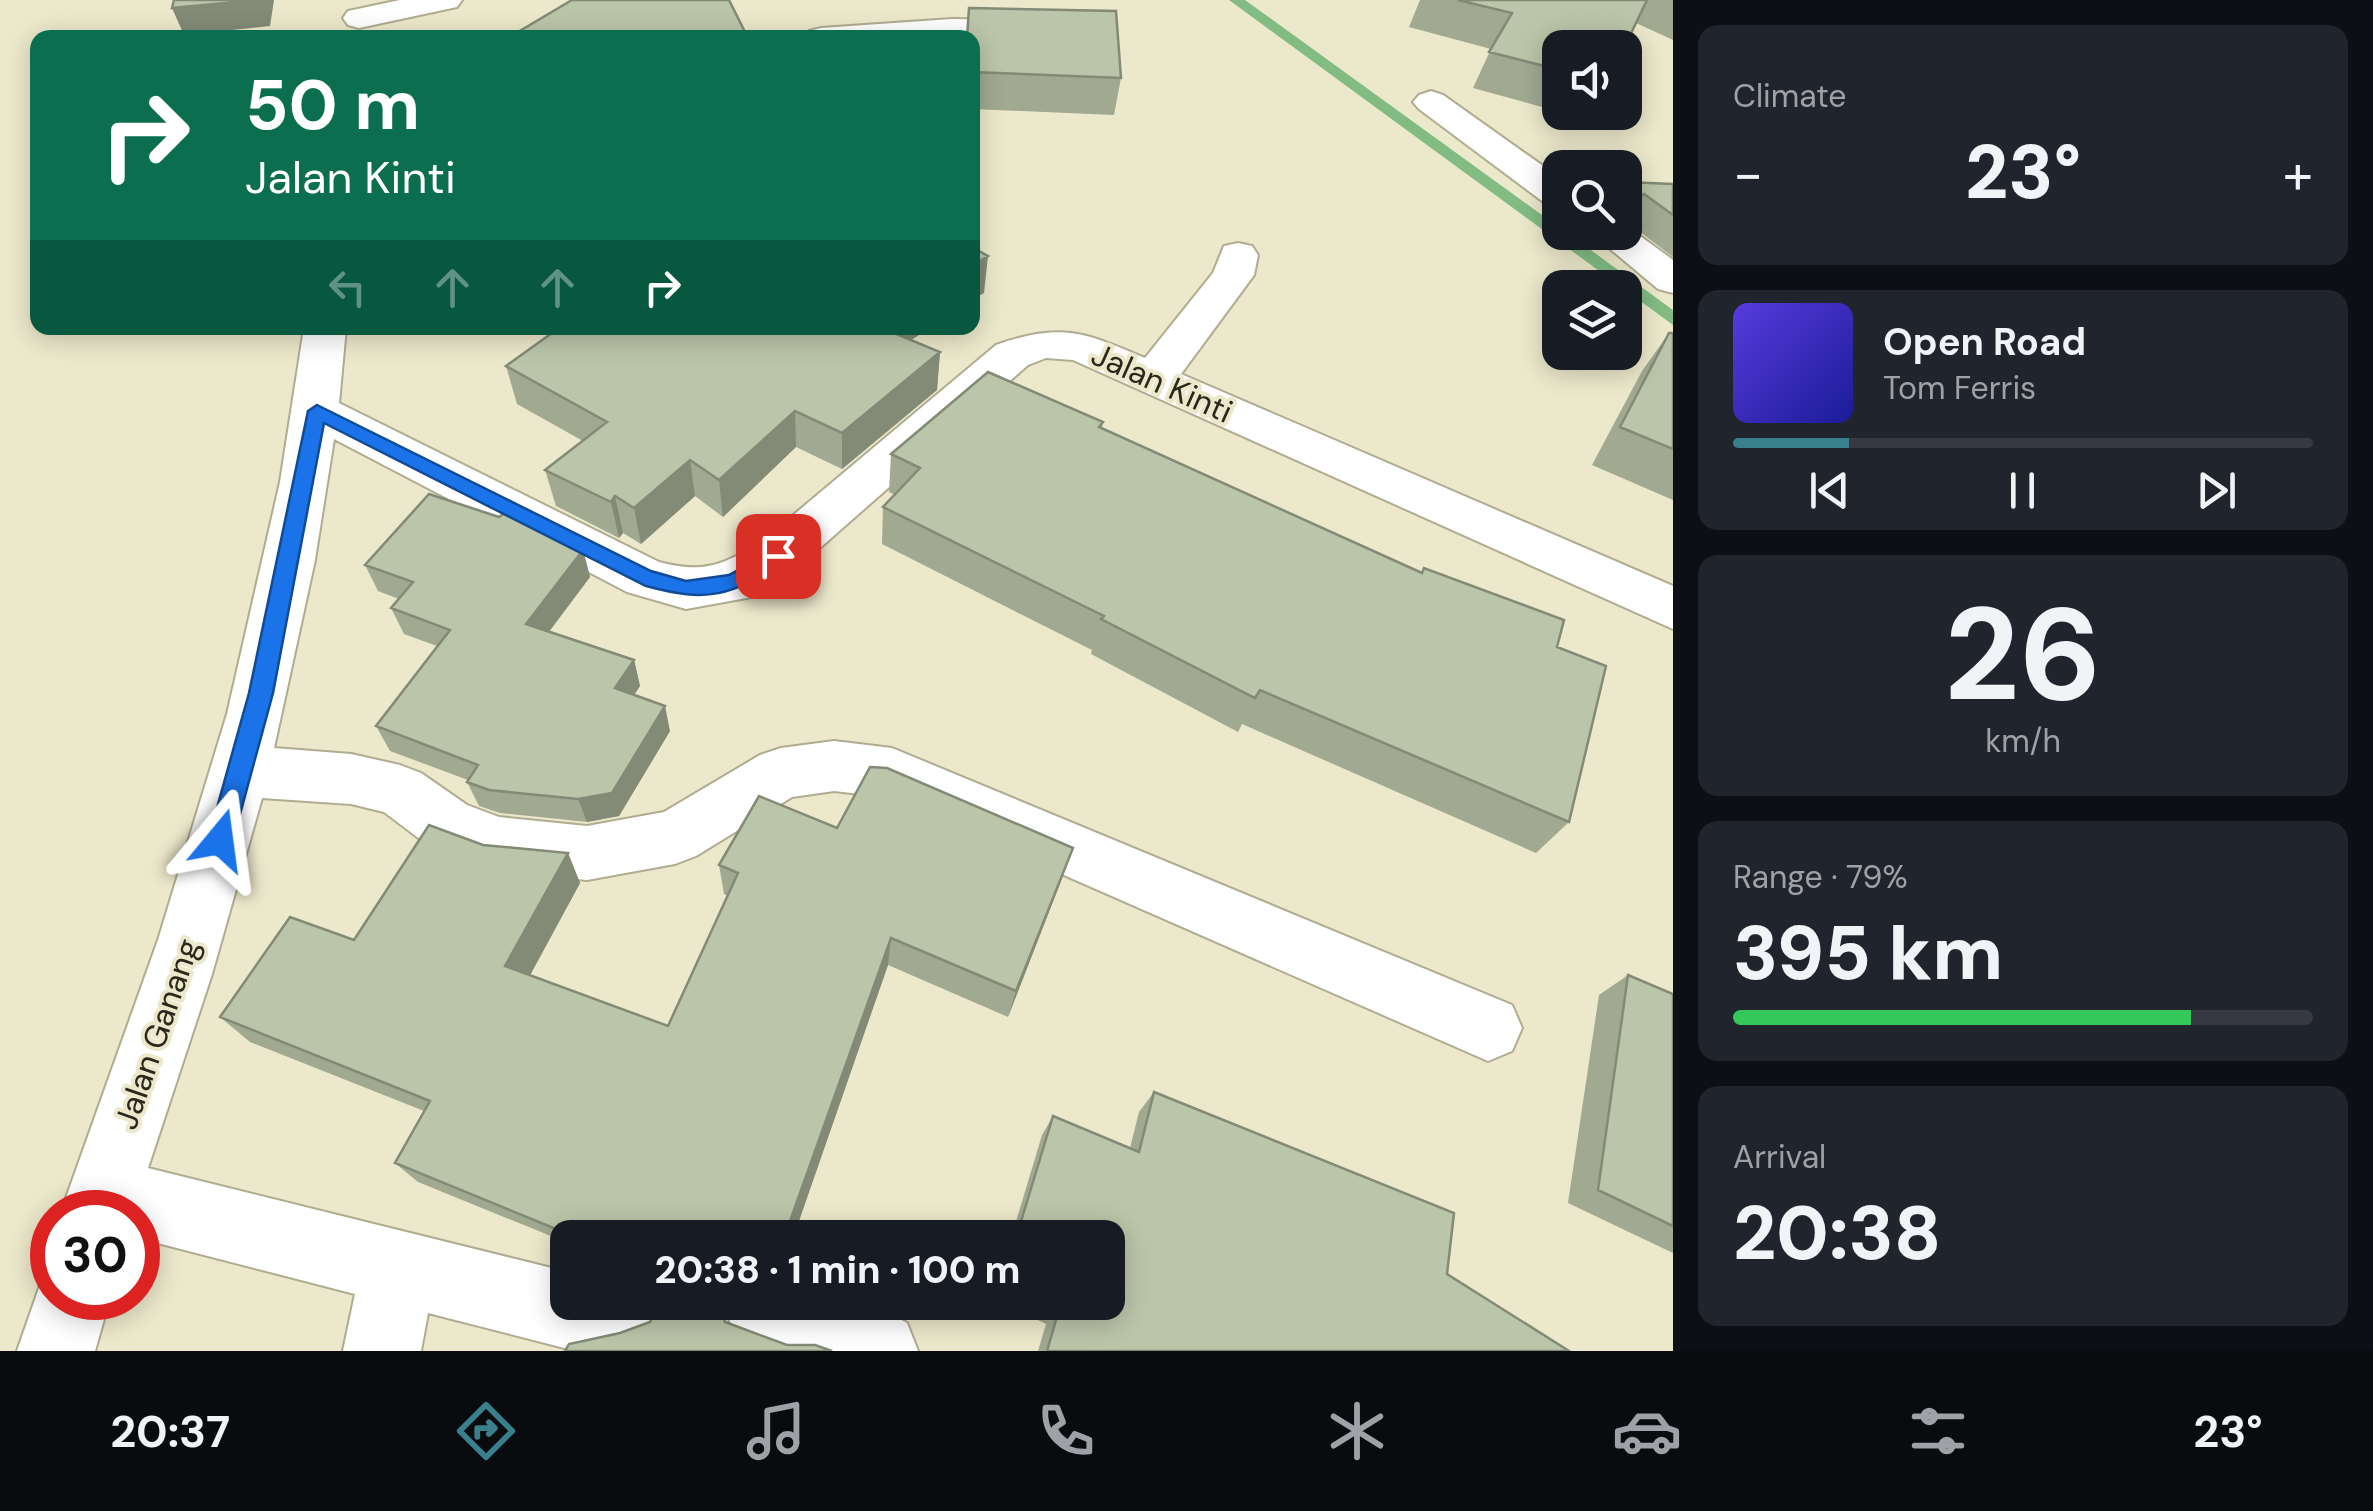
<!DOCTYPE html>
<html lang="en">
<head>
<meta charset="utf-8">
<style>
  :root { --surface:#171b24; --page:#20242c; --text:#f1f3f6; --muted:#9ea1a6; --line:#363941; --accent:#3a808c }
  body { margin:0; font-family:"DM Sans",sans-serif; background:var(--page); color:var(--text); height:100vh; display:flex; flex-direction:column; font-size:38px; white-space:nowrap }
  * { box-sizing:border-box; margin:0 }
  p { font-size:32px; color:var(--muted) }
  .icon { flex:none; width:55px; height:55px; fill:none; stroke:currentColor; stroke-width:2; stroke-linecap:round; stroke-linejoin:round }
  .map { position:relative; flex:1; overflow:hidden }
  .panel { display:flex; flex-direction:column; gap:25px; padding:25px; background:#0d0f14; width:700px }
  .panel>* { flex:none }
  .hud { position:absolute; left:30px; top:30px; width:950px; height:305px; border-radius:20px; box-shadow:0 5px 25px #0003; background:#0b6e4f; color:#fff; overflow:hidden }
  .tools { position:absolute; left:1542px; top:30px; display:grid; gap:20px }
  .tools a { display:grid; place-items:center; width:100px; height:100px; border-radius:20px; background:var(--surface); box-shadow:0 5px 25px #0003; font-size:50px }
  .speed { position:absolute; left:30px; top:1190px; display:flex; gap:20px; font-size:50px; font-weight:700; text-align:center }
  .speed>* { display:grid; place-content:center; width:130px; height:130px; border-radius:50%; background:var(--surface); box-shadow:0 5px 25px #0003; line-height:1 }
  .speed .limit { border:15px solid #d22; background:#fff; color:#111 }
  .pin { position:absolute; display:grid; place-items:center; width:85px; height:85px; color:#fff; margin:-42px; border-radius:20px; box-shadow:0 5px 15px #0006 }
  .me { position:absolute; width:110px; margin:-55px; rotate:16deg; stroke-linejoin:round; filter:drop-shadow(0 0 8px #0008) }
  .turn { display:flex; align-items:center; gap:35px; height:210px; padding:0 50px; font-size:45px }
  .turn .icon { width:130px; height:130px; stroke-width:2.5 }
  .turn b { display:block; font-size:70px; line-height:85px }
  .lanes { display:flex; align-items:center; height:95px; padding:0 50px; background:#0003; justify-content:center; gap:50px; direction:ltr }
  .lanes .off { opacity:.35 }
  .big { font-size:75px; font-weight:800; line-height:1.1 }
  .panel .widget { flex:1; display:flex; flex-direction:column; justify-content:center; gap:15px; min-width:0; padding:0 35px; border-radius:20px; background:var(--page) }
  .panel .dial { align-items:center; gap:0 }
  .dial b { font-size:130px; line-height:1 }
  .song { display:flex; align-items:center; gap:30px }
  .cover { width:120px; height:120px; border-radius:15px; background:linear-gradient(135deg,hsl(250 70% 55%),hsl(240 70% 35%)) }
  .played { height:10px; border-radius:5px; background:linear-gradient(90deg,var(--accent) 20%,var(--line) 20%) }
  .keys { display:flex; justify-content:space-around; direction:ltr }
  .heat { display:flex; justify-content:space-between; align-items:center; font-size:55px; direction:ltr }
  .charge { height:15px; border-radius:8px; background:linear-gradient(90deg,#34c759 79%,var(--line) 0) }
  .trip { position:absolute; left:550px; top:1220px; width:575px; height:100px; border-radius:20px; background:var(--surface); box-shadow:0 5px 25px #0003; font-weight:800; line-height:100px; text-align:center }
  .tab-bar { display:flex; height:160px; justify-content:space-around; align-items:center; background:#090b0e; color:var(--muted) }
  .tab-bar .icon { width:70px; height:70px }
  .tab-bar .current { color:var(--accent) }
  .tab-bar b { font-size:45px; color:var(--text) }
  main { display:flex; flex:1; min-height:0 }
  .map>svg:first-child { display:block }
</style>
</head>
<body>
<main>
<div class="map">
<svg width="1673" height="1351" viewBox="0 0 1673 1351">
  <rect width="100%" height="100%" fill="#ece8cb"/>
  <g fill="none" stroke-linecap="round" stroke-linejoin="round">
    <!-- stream -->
    <path fill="#82bc83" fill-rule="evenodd" d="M1229 0H1245L1560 228V232H1566L1673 310V325Z"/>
    <defs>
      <path id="minor" d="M400 0H462L457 7 359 28 348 25 343 18 348 11Z
        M952 19 1042 20 1054 23 1058 30 1054 37 1042 40 805 38 809 31 821 28Z
        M1431 91 1443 95 1560 178V208L1546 204 1419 109 1413 102 1419 95Z
        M1625 225 1673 260V293L1658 289 1590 232H1625Z
        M1238 243 1252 246 1258 255 1254 275 1181 374 1673 586V629L1073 360 1046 358 1028 365 796 569 752 597 686 609 627 592 334 439 315 560 274 748 351 754 400 765 421 773 467 805 499 817 587 826 664 812 760 755 781 748 834 741 892 748 1512 1005 1522 1028 1512 1051 1488 1061 886 797 834 791 792 797 696 856 675 864 587 880 499 871 425 843 384 812 351 804 262 798 212 974 148 1168 568 1272V1302H670L659 1329 632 1340 576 1351 428 1313 421 1351H343L355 1294 138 1238V1212H61L158 940 227 714 280 482 304 328H346L339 403 659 562C703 574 722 565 760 543L996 345C1062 322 1084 332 1145 358L1213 273 1224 246Z
        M52 1268V1298H110L95 1351H17L45 1271Z
        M722 1302H868L907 1323 918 1351H791L733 1329Z"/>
    </defs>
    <!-- minor casing -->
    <use href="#minor" stroke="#afac90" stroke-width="4"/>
    <!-- minor -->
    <use href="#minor" fill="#fff" fill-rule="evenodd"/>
  </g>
  <!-- wall -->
  <path fill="#a1a991" d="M1420 0H1673V40L1636 23 1560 48V112L1473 88 1491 49 1409 27Z
    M969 8 1121 78 1114 115 972 109V38H966Z
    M1562 112H1590L1587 119Z
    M1625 182 1673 184V257L1627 222 1625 223Z
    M559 328H930L911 340 940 352 937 390 842 469 796 447 723 517 695 496 641 544 623 533 619 538 556 506 545 470 583 441 517 404 506 366Z
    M1669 333H1673V500L1592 465 1642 371Z
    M1103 422 1102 428 1421 573 1424 568 1557 647 1569 822 1536 853 1242 724 1238 732 1091 654 1092 650 882 544 883 507 895 495 889 492 891 454Z
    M583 550 590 577 549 632 634 660 640 686 634 695 670 731 619 816 587 822 500 813 479 806 467 782 468 780 390 751 376 726 437 646 404 634 391 608 399 599 378 591 365 565Z
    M837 828 1062 878 1008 1017 888 965 793 1238H568V1243L418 1182 395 1163 424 1111 250 1042 220 1017 354 940 483 845 568 853 580 883 530 975 668 1026 728 896 724 894 719 865Z
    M1628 975 1673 994V1253L1568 1203 1599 995Z
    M1154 1092 1447 1274 1569 1351H1038L1046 1324 1001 1302H1108V1238H1011L1042 1135 1053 1116 1130 1148 1139 1112Z"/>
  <!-- shaded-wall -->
  <path fill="#838a76" d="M257 0H274L270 26 184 35 172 8Z
    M1644 194 1627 222 1625 223V216L1635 200Z
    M988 256 984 293 972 300V266Z
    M877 328H930L876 362Z
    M940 352 937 390 842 469V433Z
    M795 411 796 447 723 517 719 480Z
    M690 460 695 496 641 544 634 508Z
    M615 496 623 533 619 538 611 502Z
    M583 550 590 577 535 650 526 624Z
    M634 660 640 686 622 713 615 688Z
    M665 706 670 731 619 816 587 822 578 799Z
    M1073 848 1062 878 1008 1017 1016 991Z
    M568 853 580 883 521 992 505 966Z
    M891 938 888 965 793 1238H784Z"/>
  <!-- building -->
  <path fill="#bbc5a9" stroke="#838a76" stroke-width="2.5" d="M174 0H257L172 8Z
    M572 0H729L748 38H508Z
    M1458 0H1647L1624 48H1560V70L1489 52 1512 13Z
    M969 8 1116 11 1121 78 972 72V38H967Z
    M1625 182 1673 184V215L1644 194 1635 200 1625 195Z
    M972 247 988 256 972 266Z
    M559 328H882L940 352 842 433 795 411 719 480 690 460 634 508 615 496 611 502 545 470 607 422 506 366Z
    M1669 333H1673V449L1620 427Z
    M988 372 1103 422 1099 427 1422 573 1424 568 1564 620 1557 647 1606 666 1569 822 1260 690 1255 698 1101 619 1104 616 883 507 920 468 891 454Z
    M429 494 499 517 507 511 583 550 526 624 634 660 615 688 665 706 612 793 578 799 489 790 467 782 478 765 376 726 450 630 391 608 413 582 365 565Z
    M870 767 887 768 1073 848 1016 991 891 938 784 1238H578L395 1163 430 1101 220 1017 290 917 354 940 429 825 483 845 568 853 505 966 668 1026 738 873 719 865 759 796 837 828Z
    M1628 975 1673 994V1226L1598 1190Z
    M1154 1092 1454 1213 1447 1274 1569 1351H1047L1058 1313 1034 1302H1108V1238H1016L1053 1116 1139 1152Z
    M659 1302H718L725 1322 787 1345H815L832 1351H565L569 1344 620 1333 650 1322Z"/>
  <!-- route -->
  <path fill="#1a73e8" stroke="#114b97" stroke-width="2.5" d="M317 405 651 571 686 581 729 575 778 548 788 556 785 562C730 596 709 603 646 586L324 423 273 693 233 840 229 847 220 851 212 847 208 840 249 693 308 411Z"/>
  <g text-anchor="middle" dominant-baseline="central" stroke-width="8" stroke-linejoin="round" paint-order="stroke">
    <!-- street labels -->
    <g font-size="32" fill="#29281d" stroke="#ece8cb">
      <text transform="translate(1162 383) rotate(24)">Jalan Kinti</text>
      <text transform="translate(157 1034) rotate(-71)">Jalan Ganang</text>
    </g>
  </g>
</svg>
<div class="tools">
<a><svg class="icon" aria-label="sound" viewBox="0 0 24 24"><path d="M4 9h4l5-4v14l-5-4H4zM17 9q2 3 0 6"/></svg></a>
<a><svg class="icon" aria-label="search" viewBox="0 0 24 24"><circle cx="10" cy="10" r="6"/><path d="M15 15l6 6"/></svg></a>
<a><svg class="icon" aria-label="layers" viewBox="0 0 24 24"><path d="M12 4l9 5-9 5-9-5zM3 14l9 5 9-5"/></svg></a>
</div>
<div class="speed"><div class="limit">30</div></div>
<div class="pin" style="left:778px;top:556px;background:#d93025"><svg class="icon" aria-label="arrive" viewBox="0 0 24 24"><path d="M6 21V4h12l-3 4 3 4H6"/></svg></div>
<svg class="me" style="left:220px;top:840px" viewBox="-20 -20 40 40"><path d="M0-17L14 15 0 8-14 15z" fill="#1a73e8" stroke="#fff" stroke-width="4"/></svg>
<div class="trip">20:38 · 1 min · 100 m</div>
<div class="hud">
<div class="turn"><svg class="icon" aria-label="right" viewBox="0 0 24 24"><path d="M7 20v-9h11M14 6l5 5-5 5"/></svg><div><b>50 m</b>Jalan Kinti</div></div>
<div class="lanes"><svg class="icon off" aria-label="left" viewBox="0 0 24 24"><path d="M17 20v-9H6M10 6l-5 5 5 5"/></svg><svg class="icon off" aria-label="ahead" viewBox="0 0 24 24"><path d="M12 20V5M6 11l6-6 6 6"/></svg><svg class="icon off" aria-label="ahead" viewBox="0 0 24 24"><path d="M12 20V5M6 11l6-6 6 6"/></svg><svg class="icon" aria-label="right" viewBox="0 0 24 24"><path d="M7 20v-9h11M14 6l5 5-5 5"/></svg></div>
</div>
</div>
<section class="panel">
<div class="widget"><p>Climate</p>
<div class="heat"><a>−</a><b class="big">23°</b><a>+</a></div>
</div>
<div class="widget">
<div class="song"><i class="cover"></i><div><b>Open Road</b><p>Tom Ferris</p></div></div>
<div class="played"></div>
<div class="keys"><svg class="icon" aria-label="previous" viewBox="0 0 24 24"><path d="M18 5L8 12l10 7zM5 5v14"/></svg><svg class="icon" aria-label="pause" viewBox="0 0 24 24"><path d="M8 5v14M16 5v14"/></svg><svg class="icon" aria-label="next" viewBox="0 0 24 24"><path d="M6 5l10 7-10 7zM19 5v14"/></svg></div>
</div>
<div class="widget dial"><b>26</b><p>km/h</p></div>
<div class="widget"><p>Range · 79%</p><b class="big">395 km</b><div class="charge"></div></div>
<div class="widget"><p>Arrival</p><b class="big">20:38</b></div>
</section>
</main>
<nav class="tab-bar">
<b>20:37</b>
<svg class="icon current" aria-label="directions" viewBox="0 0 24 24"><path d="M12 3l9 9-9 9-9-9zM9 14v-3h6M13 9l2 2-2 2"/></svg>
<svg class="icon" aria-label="music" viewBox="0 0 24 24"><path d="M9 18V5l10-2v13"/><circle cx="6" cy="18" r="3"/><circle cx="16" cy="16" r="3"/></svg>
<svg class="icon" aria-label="phone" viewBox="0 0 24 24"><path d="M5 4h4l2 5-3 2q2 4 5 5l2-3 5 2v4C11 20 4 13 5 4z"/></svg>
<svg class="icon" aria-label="climate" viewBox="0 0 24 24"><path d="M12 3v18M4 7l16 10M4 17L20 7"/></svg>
<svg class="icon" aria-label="car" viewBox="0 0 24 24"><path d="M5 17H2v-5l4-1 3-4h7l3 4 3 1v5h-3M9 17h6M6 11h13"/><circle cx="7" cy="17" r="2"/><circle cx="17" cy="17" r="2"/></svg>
<svg class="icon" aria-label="filters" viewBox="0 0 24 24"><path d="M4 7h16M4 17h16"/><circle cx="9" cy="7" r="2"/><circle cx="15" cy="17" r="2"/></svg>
<b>23°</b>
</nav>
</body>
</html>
